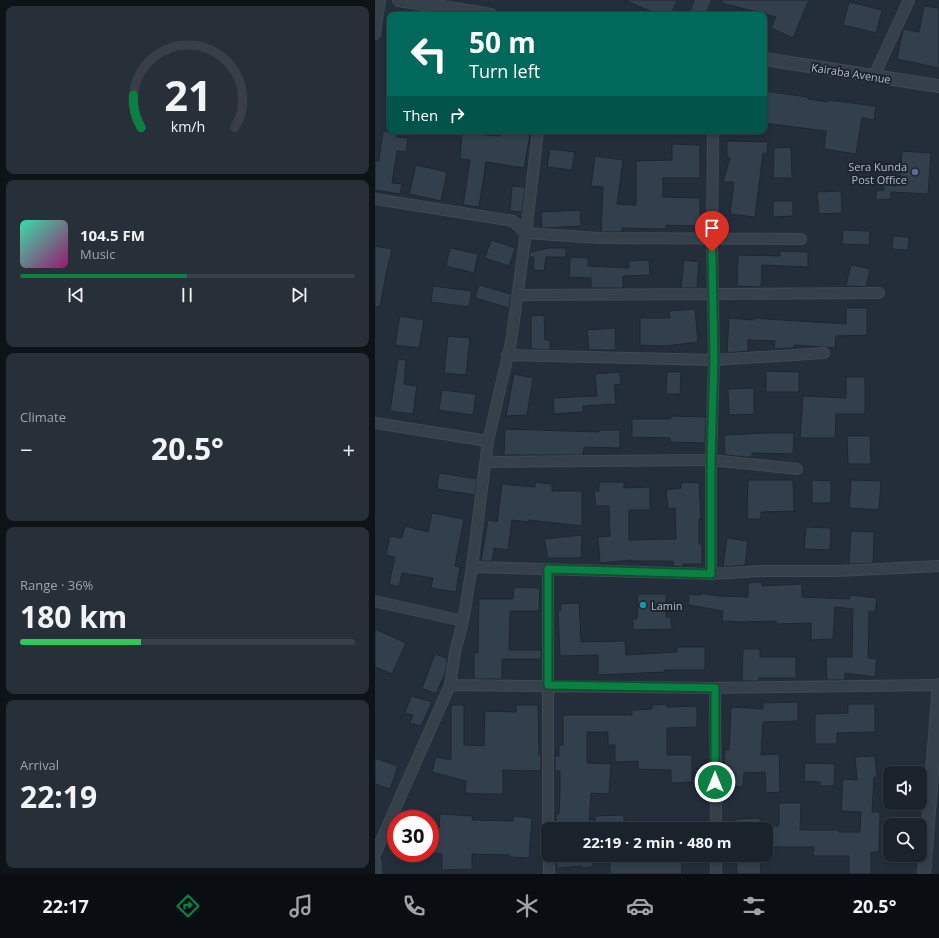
<!DOCTYPE html>
<html lang="en">
<head>
<meta charset="utf-8">
<style>
  :root { --surface:#1a222c; --page:#272f38; --text:#f1f3f6; --muted:#9fa4a9; --line:#383f48; --accent:#0b8043 }
  body { margin:0; font-family:"Open Sans",sans-serif; background:var(--page); color:var(--text); height:100vh; display:flex; flex-direction:column; font-size:15px; white-space:nowrap }
  * { box-sizing:border-box; margin:0 }
  p { font-size:13px; color:var(--muted) }
  .icon { flex:none; width:22px; height:22px; fill:none; stroke:currentColor; stroke-width:2; stroke-linecap:round; stroke-linejoin:round }
  .map { position:relative; flex:1; overflow:hidden }
  .panel { display:flex; flex-direction:column; gap:6px; padding:6px; background:#0e1318; width:375px }
  .panel>* { flex:none }
  .top-card { position:absolute; left:12px; top:12px; width:380px; height:122px; border-radius:8px; box-shadow:0 2px 6px #0003,0 0 0 1px var(--line); background:#00695c; color:#fff; overflow:hidden }
  .tools { position:absolute; left:508px; top:766px; display:grid; gap:8px }
  .tools a { display:grid; place-items:center; width:44px; height:44px; border-radius:8px; background:var(--surface); box-shadow:0 2px 6px #0003,0 0 0 1px var(--line); font-size:20px }
  .speed { position:absolute; left:12px; top:810px; display:flex; gap:8px; font-size:20px; font-weight:700; text-align:center }
  .speed>* { display:grid; place-content:center; width:52px; height:52px; border-radius:50%; background:var(--surface); box-shadow:0 2px 6px #0003,0 0 0 1px var(--line); line-height:1 }
  .speed .limit { border:6px solid #d22; background:#fff; color:#111 }
  .pin { position:absolute; display:grid; place-items:center; width:34px; height:34px; color:#fff; margin:-41px -17px; border-radius:50% 50% 50% 0; rotate:-45deg; box-shadow:0 0 4px #0007 }
  .pin .icon { rotate:45deg }
  .me { position:absolute; width:44px; margin:-22px; rotate:0deg; stroke-linejoin:round; filter:drop-shadow(0 0 3px #0008) }
  .turn { display:flex; align-items:center; gap:14px; height:84px; padding:0 16px; font-size:18px }
  .turn .icon { width:52px; height:52px; stroke-width:2.5 }
  .turn b { display:block; font-size:28px; line-height:34px }
  .then { display:flex; align-items:center; height:38px; padding:0 16px; background:#0003; gap:8px; font-size:15px }
  .big { font-size:30px; font-weight:700; line-height:1.1 }
  .panel .widget { flex:1; display:flex; flex-direction:column; justify-content:center; gap:6px; min-width:0; padding:0 14px; border-radius:8px; background:var(--page) }
  .panel .dial { align-items:center; gap:0 }
  .dial svg { height:104px; overflow:visible; fill:none; stroke:var(--line); stroke-width:7; stroke-linecap:round; text-anchor:middle }
  .dial text { fill:var(--text); stroke:none }
  .song { display:flex; align-items:center; gap:12px }
  .cover { width:48px; height:48px; border-radius:6px; background:linear-gradient(135deg,hsl(160 70% 55%),hsl(320 70% 35%)) }
  .played { height:4px; border-radius:2px; background:linear-gradient(90deg,var(--accent) 50%,var(--line) 50%) }
  .keys { display:flex; justify-content:space-around; direction:ltr }
  .heat { display:flex; justify-content:space-between; align-items:center; font-size:22px; direction:ltr }
  .charge { height:6px; border-radius:3px; background:linear-gradient(90deg,#34c759 36%,var(--line) 0) }
  .trip { position:absolute; left:166px; top:822px; width:232px; height:40px; border-radius:8px; background:var(--surface); box-shadow:0 2px 6px #0003,0 0 0 1px var(--line); font-weight:700; line-height:40px; text-align:center }
  .menu { display:flex; height:64px; justify-content:space-around; align-items:center; background:#0a0e12; color:var(--muted) }
  .menu .icon { width:28px; height:28px }
  .menu .on { color:var(--accent) }
  .menu b { font-size:18px; color:var(--text) }
  main { display:flex; flex:1; min-height:0 }
  .map>svg:first-child { display:block }
</style>
</head>
<body>
<main>
<section class="panel">
<div class="widget dial"><svg viewBox="0 0 100 80">
<path d="M14 69A42 42 0 1 1 86 69"/>
<path d="M14 69A42 42 0 0 1 8 44" stroke="#0b8043"/>
<text x="50" y="56" font-size="32" font-weight="700">21</text>
<text x="50" y="72" font-size="11">km/h</text>
</svg></div>
<div class="widget">
<div class="song"><i class="cover"></i><div><b>104.5 FM</b><p>Music</p></div></div>
<div class="played"></div>
<div class="keys"><svg class="icon" aria-label="previous" viewBox="0 0 24 24"><path d="M18 5L8 12l10 7zM5 5v14"/></svg><svg class="icon" aria-label="pause" viewBox="0 0 24 24"><path d="M8 5v14M16 5v14"/></svg><svg class="icon" aria-label="next" viewBox="0 0 24 24"><path d="M6 5l10 7-10 7zM19 5v14"/></svg></div>
</div>
<div class="widget"><p>Climate</p>
<div class="heat"><a>−</a><b class="big">20.5°</b><a>+</a></div>
</div>
<div class="widget"><p>Range · 36%</p><b class="big">180 km</b><div class="charge"></div></div>
<div class="widget"><p>Arrival</p><b class="big">22:19</b></div>
</section>
<div class="map">
<svg width="564" height="874" viewBox="0 0 564 874">
  <rect width="100%" height="100%" fill="#232e3a"/>
  <!-- building -->
  <path fill="#32404d" stroke="#1e2731" d="M249 0H302L296 15H285Z
    M347 0H434L418 38 396 28 401 17 347 3Z
    M474 2 507 10 501 33 468 25Z
    M549 6 564 8V68L522 59 528 29 544 32Z
    M389 91 433 97V99L453 102V100L501 106 499 120 487 118 481 154 449 149 451 131 389 123Z
    M8 131H23L22 137 33 138 31 152 22 151 17 183 27 184 25 194 0 190V160L4 161Z
    M126 131H134L155 135 149 168 111 162 104 207 88 205 95 160 85 159 87 133 125 136Z
    M352 141 393 142 392 153H388L380 217 355 214 359 182H348L355 158H352Z
    M297 144 325 145V178H288V197L325 198V226L291 225V229L247 228V232H226L228 187 216 186 220 156 248 160 242 204 261 205V161L297 160Z
    M416 147 417 178H398L399 148Z
    M175 149 200 152 197 170 172 167Z
    M527 151 556 153 553 194 516 192V199L501 200V191L509 190 508 179 525 178Z
    M41 165 72 172 66 201 34 194Z
    M137 186 150 187 147 212 135 211Z
    M466 191 467 213 444 214 442 192Z
    M398 201H418V216L398 217Z
    M205 210 206 226 167 228 166 212Z
    M468 230 495 231 494 245 467 244Z
    M518 236 534 237 533 250 517 249Z
    M116 240 140 248 134 266 110 258Z
    M0 246 17 249 11 274 5 307H0Z
    M75 248 103 254 99 273 71 266Z
    M174 248H191V257H171L169 271 158 270 159 257H154L155 252Z
    M405 251 433 252V267L387 265 386 287 362 286 363 255 405 256Z
    M195 257 213 258V266L254 268V261L274 260 275 275 248 276V288H216V278L194 277Z
    M309 260 324 262 322 288H306Z
    M476 265 495 269 491 287 471 286Z
    M104 285 136 294 134 308 100 298Z
    M58 286 97 291 94 307 56 302Z
    M471 308H492V335L461 336 460 348 419 345V348L399 349 400 341 373 340V351L352 353 354 318 379 320V318L391 319 471 324Z
    M320 309 323 342 290 346 265 345V318H295L294 311Z
    M169 315 170 340H175V350L156 349V316Z
    M25 316 49 320 44 348 20 345Z
    M240 328 241 350H214L212 330Z
    M73 336 95 338 91 375 69 373Z
    M23 359 31 360 29 384 42 386 38 414 15 411Z
    M391 371 424 372V392H391Z
    M245 372 246 384 239 385 241 404 208 406V412L179 414 178 398 222 396 220 374Z
    M292 372H306L305 394H291Z
    M139 374 158 378 152 415 131 416Z
    M471 377H490V414H461L460 438H425L428 396 471 398Z
    M379 388V414L354 415 353 389Z
    M67 390 101 394 98 415 64 410Z
    M296 416 331 417 330 443 295 442V438L257 437V419H296Z
    M130 429 224 432V430H245V448L209 447 208 455H129Z
    M392 433H419L418 454 377 453V457H371L350 455 349 435Z
    M472 436H495L496 464H473Z
    M64 473 102 479 100 495 62 489Z
    M373 480H418L419 511 386 512V519H372Z
    M437 480 456 481V503H437Z
    M476 480 506 481 504 510 474 508Z
    M160 482 177 484V491H207V526L154 520V522L137 520 133 550 119 548 117 561H106L113 520 122 522 127 484 160 487Z
    M224 482H249V488L275 487V510H254V540L301 539 300 508 293 509 291 490 306 488V483L324 482 326 519H324V544H327V564H308V567L298 566V561H257V560L225 563 223 537 235 536 234 506H221L219 491H224Z
    M57 513 89 519 80 566 85 567 81 592 56 588 58 578 27 573 24 587 14 584 20 557 11 555 15 536 27 538 30 526 53 532Z
    M431 527 456 528 455 550 429 549Z
    M476 531 499 532 498 563 474 564Z
    M207 535 206 558H173L169 539Z
    M352 538 373 541 370 565 348 567Z
    M387 582V586L427 584V597L474 599 475 595 502 598 500 612 494 611 493 658 502 659 500 677 470 673V680H452L451 657H477L478 609 460 607 458 639 436 640V623L401 624V621L370 622 347 621 348 611 313 605 314 594 326 595V593L343 596 373 597V583Z
    M139 587 165 588 164 611H135L134 650H166V659H127V679H99V653H103L104 599H138Z
    M263 594H291V617H296L297 629 258 630V619H262Z
    M204 603 206 642 250 641 251 655 302 652V647H330V670H289L290 672 223 675V655L185 656 183 610H186L185 604Z
    M0 629 31 643 17 674 0 667Z
    M368 649H385V657H421V678H384V681H367Z
    M60 654 72 658 71 671 61 694 47 688Z
    M36 696 57 702 46 726 35 723 38 715 30 713Z
    M423 702V721L388 722 386 755 404 754 405 792 391 793 390 772 369 773 368 787 352 786 353 766 349 765 350 750H354L356 707 388 709V703Z
    M292 704V707L322 706V727L292 728V755H317V782L296 783V770L263 769V761L240 762V745H233V732H212V763L236 764 234 794 216 793 214 825H196V829H181V814H184L185 793V771H180V755L184 756V745H188V715H257V710L277 709V705Z
    M473 704H500V732L462 733V744H440V714L473 713Z
    M76 705H89V745L109 746 110 711 141 712V705H163L164 755H166V771L128 770V794H108L90 793 91 781 57 772 61 757 76 760Z
    M500 756 502 777H499L497 812H505L504 852H496V874H474V856H438L439 847H392V826H404V803H426L425 830H464V832H485L486 812 466 811 468 779 482 780 480 757Z
    M0 758 23 766 15 789 0 784Z
    M430 763 460 764 459 786H445V782L429 781Z
    M65 814 98 816 97 820 138 821V816L157 818 154 858 135 857V855L97 854V869L67 870V854L55 853V825L64 828Z
    M249 815V829H221L220 816Z
    M385 818V829H361V819Z
    M181 855H218V867L207 868V866L182 868Z
    M265 855H306L307 874H235V861L265 859Z
    M361 855H385L386 874H362Z"/>
  <g fill="none" stroke-linecap="round" stroke-linejoin="round">
    <defs>
      <path id="minor" d="M0 34 5 0
        M499 76 534 0
        M0 199 138 221 151 233 224 238 426 239
        M142 295 504 293
        M132 355 339 360 449 353
        M0 423 113 441
        M111 462 336 460 422 469
        M97 567 336 574 386 571H462L564 566
        M336 574V460L339 360 337 239 338 131
        M0 601 88 621
        M75 685 340 688 564 685
        M340 688 341 829
        M173 829V569
        M0 854 75 685 80 652 88 621 97 567 113 441 136 342 151 233 163 131
        M174 855V874
        M341 855V874
        M0 861 1 874"/>
      <path id="tertiary" d="M24 0 116 15
        M322 15 328 0
        M389 59 564 86
        M549 874 564 685"/>
    </defs>
    <!-- minor casing -->
    <use href="#minor" stroke="#404953" stroke-width="12"/>
    <!-- tertiary casing -->
    <use href="#tertiary" stroke="#404953" stroke-width="14"/>
    <!-- minor -->
    <use href="#minor" stroke="#36404a" stroke-width="10"/>
    <!-- tertiary -->
    <use href="#tertiary" stroke="#36404a" stroke-width="12"/>
  </g>
  <g fill="none" stroke-linecap="round" stroke-linejoin="round">
    <defs>
      <path id="route" d="M337 252 339 360 336 460V574L173 569V685L340 688V782"/>
    </defs>
    <!-- route casing -->
    <use href="#route" stroke="#07532c" stroke-width="10"/>
    <!-- route -->
    <use href="#route" stroke="#0b8043" stroke-width="7"/>
  </g>
  <!-- markers -->
  <circle fill="#5c6f8a" stroke="#1c252f" stroke-width="1.5" cx="540" cy="172" r="4"/>
  <circle fill="#0f9aa8" stroke="#1c252f" stroke-width="1.5" cx="268" cy="605" r="4"/>
  <g text-anchor="middle" dominant-baseline="central" stroke-width="4" stroke-linejoin="round" paint-order="stroke">
    <!-- street labels -->
    <g font-size="11" fill="#b2bbc6" stroke="#1c252f">
      <text transform="translate(476 73) rotate(9)">Kairaba Avenue</text>
    </g>
    <!-- poi labels -->
    <g font-size="11" fill="#b2bbc6" stroke="#1c252f" text-anchor="end">
      <text x="532" y="166">Sera Kunda<tspan x="532" dy="13">Post Office</tspan></text>
      <text x="276" y="605" text-anchor="start">Lamin</text>
    </g>
  </g>
</svg>
<div class="tools">
<a><svg class="icon" aria-label="sound" viewBox="0 0 24 24"><path d="M4 9h4l5-4v14l-5-4H4zM17 9q2 3 0 6"/></svg></a>
<a><svg class="icon" aria-label="search" viewBox="0 0 24 24"><circle cx="10" cy="10" r="6"/><path d="M15 15l6 6"/></svg></a>
</div>
<div class="speed"><div class="limit">30</div></div>
<div class="pin" style="left:337px;top:252px;background:#d93025"><svg class="icon" aria-label="arrive" viewBox="0 0 24 24"><path d="M6 21V4h12l-3 4 3 4H6"/></svg></div>
<svg class="me" style="left:340px;top:782px" viewBox="-20 -20 40 40"><circle r="17" fill="#0b8043" stroke="#fff" stroke-width="3"/><path d="M0-11L8 9 0 5-8 9z" fill="#fff"/></svg>
<div class="trip">22:19 · 2 min · 480 m</div>
<div class="top-card">
<div class="turn"><svg class="icon" aria-label="left" viewBox="0 0 24 24"><path d="M17 20v-9H6M10 6l-5 5 5 5"/></svg><div><b>50 m</b>Turn left</div></div>
<div class="then">Then<svg class="icon" aria-label="right" viewBox="0 0 24 24"><path d="M7 20v-9h11M14 6l5 5-5 5"/></svg></div>
</div>
</div>
</main>
<nav class="menu">
<b>22:17</b>
<svg class="icon on" aria-label="directions" viewBox="0 0 24 24"><path d="M12 3l9 9-9 9-9-9zM9 14v-3h6M13 9l2 2-2 2"/></svg>
<svg class="icon" aria-label="music" viewBox="0 0 24 24"><path d="M9 18V5l10-2v13"/><circle cx="6" cy="18" r="3"/><circle cx="16" cy="16" r="3"/></svg>
<svg class="icon" aria-label="phone" viewBox="0 0 24 24"><path d="M5 4h4l2 5-3 2q2 4 5 5l2-3 5 2v4C11 20 4 13 5 4z"/></svg>
<svg class="icon" aria-label="climate" viewBox="0 0 24 24"><path d="M12 3v18M4 7l16 10M4 17L20 7"/></svg>
<svg class="icon" aria-label="car" viewBox="0 0 24 24"><path d="M5 17H2v-5l4-1 3-4h7l3 4 3 1v5h-3M9 17h6M6 11h13"/><circle cx="7" cy="17" r="2"/><circle cx="17" cy="17" r="2"/></svg>
<svg class="icon" aria-label="filters" viewBox="0 0 24 24"><path d="M4 7h16M4 17h16"/><circle cx="9" cy="7" r="2"/><circle cx="15" cy="17" r="2"/></svg>
<b>20.5°</b>
</nav>
</body>
</html>
